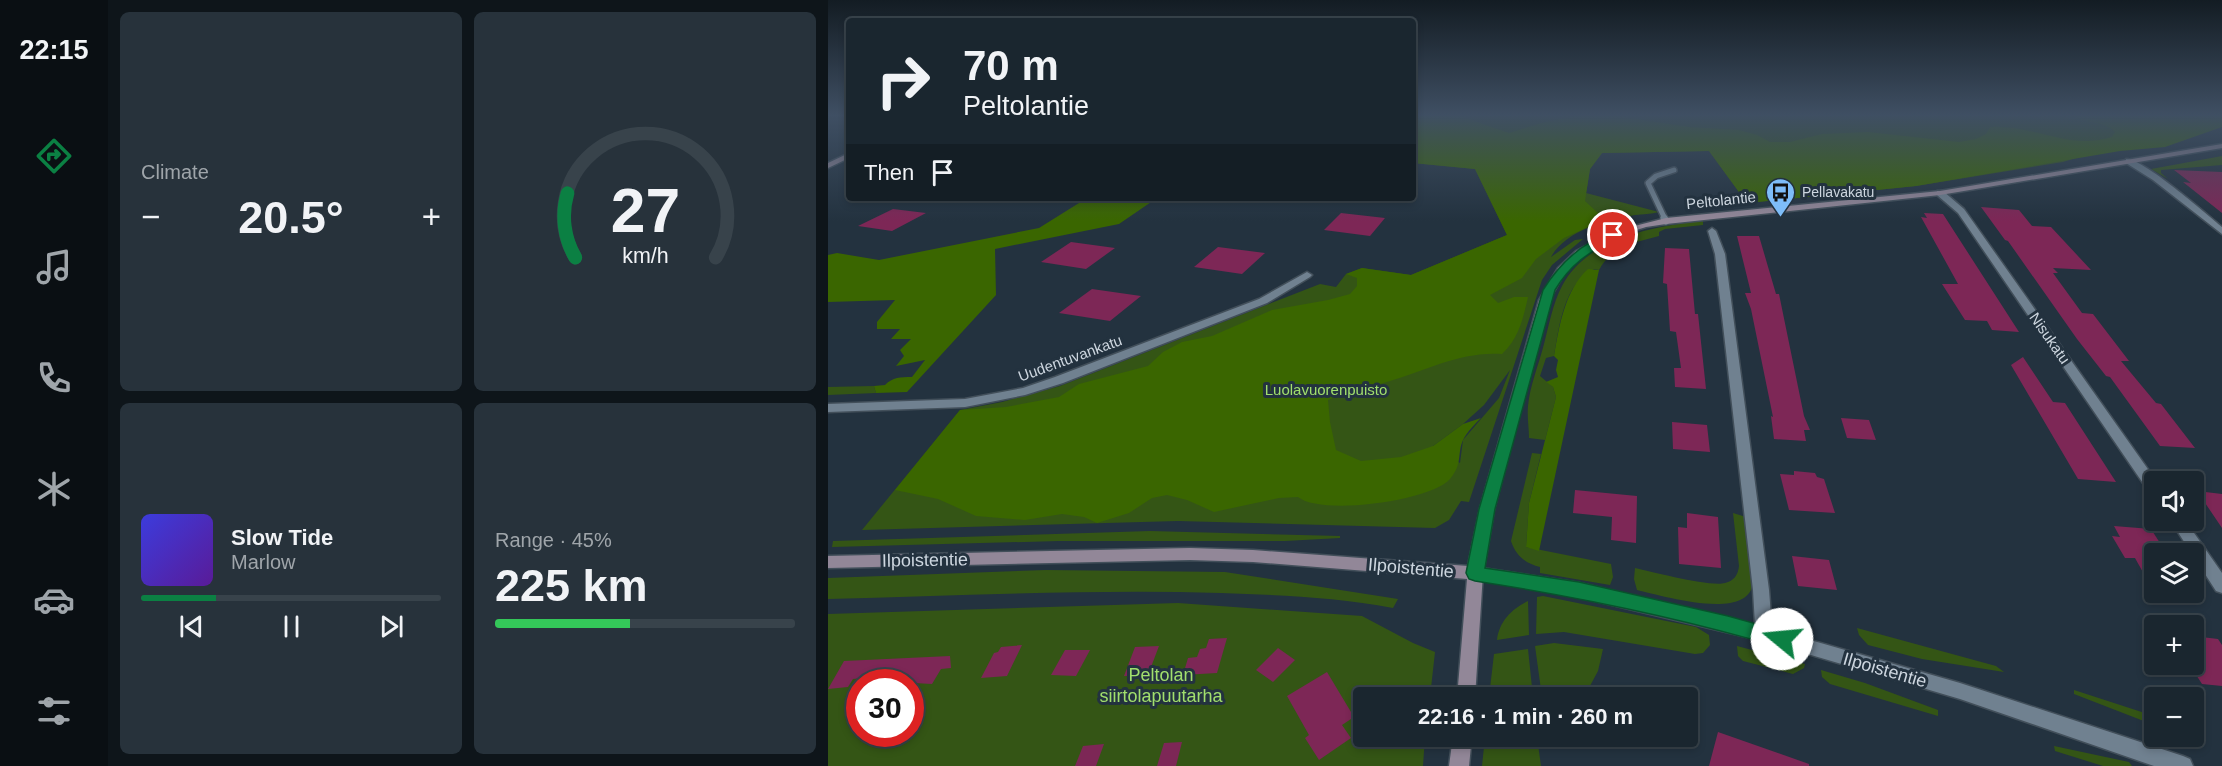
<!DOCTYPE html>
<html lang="en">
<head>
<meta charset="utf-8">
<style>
  :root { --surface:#1a262f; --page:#27323b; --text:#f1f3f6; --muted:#9fa5aa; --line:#38434b; --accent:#0b8043 }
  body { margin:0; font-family:Helvetica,sans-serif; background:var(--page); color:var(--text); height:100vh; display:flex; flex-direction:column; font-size:22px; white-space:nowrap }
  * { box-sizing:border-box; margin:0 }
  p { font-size:20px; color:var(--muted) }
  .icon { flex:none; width:33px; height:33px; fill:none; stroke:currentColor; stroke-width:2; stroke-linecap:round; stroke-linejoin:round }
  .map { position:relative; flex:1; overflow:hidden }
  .side { display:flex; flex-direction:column; gap:12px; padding:12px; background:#0e151a; width:720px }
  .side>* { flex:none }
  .banner { position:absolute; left:18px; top:18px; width:570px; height:183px; border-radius:6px; box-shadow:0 3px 9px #0003,0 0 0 2px var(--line); background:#1a262f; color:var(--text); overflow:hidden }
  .tools { position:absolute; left:1316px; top:471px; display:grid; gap:12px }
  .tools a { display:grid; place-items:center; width:60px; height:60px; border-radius:6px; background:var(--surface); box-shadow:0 3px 9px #0003,0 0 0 2px var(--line); font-size:30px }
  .speed { position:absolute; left:18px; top:669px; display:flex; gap:12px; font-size:30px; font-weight:700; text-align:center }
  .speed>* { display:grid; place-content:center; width:78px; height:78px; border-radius:50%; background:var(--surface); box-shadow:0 3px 9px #0003,0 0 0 2px var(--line); line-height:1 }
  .speed .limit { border:9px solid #d22; background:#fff; color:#111 }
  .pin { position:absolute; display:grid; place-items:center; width:51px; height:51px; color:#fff; margin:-26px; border:3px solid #fff; border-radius:50%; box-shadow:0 2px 6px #0007 }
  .me { position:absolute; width:66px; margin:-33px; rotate:287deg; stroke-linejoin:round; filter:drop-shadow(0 0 4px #0008) }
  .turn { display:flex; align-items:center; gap:21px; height:126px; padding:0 18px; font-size:27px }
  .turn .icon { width:78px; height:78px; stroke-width:2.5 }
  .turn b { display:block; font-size:42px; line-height:51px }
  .then { display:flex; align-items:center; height:57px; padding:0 18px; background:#0003; gap:12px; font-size:22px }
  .big { font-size:45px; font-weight:600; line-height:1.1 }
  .side .widget { flex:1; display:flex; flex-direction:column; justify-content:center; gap:9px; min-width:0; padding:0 21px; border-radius:9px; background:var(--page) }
  .side .dial { align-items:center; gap:0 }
  .dial svg { height:156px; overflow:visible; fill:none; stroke:var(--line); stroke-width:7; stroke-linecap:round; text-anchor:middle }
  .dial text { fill:var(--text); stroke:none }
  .song { display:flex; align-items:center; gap:18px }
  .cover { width:72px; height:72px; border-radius:9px; background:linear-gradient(135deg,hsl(240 70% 55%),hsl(270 70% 35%)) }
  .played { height:6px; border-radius:3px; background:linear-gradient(90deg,var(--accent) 25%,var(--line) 25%) }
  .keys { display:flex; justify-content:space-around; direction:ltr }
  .heat { display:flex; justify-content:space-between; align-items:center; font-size:33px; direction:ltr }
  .charge { height:9px; border-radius:4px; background:linear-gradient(90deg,#34c759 45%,var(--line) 0) }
  .side .tiles { flex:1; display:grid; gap:12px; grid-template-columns:repeat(2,1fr) }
  .trip { position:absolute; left:525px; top:687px; width:345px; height:60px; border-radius:6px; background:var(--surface); box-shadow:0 3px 9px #0003,0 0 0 2px var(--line); font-weight:600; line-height:60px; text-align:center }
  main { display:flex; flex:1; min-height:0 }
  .dock { display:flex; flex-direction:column; width:108px; justify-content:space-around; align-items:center; background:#0a0f13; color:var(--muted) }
  .dock .icon { width:42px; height:42px }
  .dock .active { color:var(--accent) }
  .dock b { font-size:27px; color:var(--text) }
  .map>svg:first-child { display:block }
</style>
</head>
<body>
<main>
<nav class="dock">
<b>22:15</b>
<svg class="icon active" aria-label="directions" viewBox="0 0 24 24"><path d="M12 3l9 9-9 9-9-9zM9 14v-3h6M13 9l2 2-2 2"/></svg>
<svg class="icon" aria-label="music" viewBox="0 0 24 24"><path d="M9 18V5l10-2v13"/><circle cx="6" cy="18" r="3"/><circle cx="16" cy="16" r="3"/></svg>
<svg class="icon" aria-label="phone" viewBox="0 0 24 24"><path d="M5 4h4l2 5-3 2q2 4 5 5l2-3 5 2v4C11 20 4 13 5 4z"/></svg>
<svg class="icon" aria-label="climate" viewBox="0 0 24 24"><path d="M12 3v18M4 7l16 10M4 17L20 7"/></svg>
<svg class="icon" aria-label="car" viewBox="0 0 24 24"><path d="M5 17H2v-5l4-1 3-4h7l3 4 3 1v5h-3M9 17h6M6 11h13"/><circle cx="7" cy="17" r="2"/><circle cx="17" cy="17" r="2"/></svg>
<svg class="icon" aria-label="filters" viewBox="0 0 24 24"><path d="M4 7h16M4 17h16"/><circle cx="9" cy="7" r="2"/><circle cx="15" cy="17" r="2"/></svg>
</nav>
<section class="side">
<div class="tiles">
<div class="widget"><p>Climate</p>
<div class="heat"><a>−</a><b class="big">20.5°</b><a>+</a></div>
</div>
<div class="widget dial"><svg viewBox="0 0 100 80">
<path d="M14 69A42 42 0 1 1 86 69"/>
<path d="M14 69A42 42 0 0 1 10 36" stroke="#0b8043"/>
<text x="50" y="56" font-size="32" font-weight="700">27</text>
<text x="50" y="72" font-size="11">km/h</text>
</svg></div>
<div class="widget">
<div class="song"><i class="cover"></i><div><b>Slow Tide</b><p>Marlow</p></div></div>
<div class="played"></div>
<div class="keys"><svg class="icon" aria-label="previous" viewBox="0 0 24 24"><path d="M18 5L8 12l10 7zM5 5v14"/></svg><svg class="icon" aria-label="pause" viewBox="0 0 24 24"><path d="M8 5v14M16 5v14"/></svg><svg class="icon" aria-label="next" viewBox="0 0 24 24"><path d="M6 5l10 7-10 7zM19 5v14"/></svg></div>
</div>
<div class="widget"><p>Range · 45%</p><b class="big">225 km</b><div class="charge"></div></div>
</div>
</section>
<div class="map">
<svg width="1394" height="766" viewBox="0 0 1394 766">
  <rect width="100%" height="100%" fill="#23323f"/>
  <!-- green -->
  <path fill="#345515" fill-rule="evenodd" d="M585 114H1394L1235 162 1088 186 919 203 881 151 774 153 762 169 758 193 831 212C823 214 815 214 807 215 779 220 738 230 723 257L747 240 755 239 724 265 714 280 641 502 633 501 621 520 607 528 350 521 34 530 132 410 174 402 232 386 492 284 508 287 518 274 534 268 583 275 679 235 647 169 585 163ZM682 370 671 398 635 440 632 463 605 446 635 424 656 405Z
    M1394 156V165L1333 170V173L1340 179 1323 169Z
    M875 221V225L837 229 831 232V236C808 242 783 247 771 270L766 269C736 283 731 326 726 356L718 358 712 376 725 387 728 397 717 440 701 438C701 428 699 417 700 406 702 385 711 364 716 344 721 325 725 303 734 286 759 238 826 226 875 221Z
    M46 386 48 393 0 395V387Z
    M704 453 713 454 701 503 698 547 783 564 785 577 782 585 712 573V567C697 563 688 556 683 541Z
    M905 513 918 517C920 536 927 563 925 582 922 623 832 595 809 590L806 579 807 568C825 572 882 587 897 583 906 581 910 575 911 566Z
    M322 531 512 536V538L457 541H231L4 547 5 541Z
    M218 570 397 572 570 599 565 608C508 597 451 595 393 593 262 589 131 596 0 599V578Z
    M715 596 868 627 881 635 882 645 875 653 867 654 736 632 708 634 709 597Z
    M700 601 701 635 669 640C671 621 685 608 700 601Z
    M350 603 534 616 585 643 607 652 602 697 536 698V736L597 737 595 766H0V614ZM32 682H82V734H32Z
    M1029 628 1168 666 1176 672 1094 659 1040 645 1031 635Z
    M726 643 775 649 770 671 756 697H714L707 646Z
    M909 646 977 664 976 668 965 674 915 661 910 656Z
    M700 649 705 697H661L666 654Z
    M993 670 1037 683 1110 710V716L1002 684 994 677Z
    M1246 690 1326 716V725L1246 694Z
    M657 737H709L713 766H654Z
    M1226 746 1301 762 1304 766H1275L1227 751Z"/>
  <!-- forest -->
  <path fill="#3a6600" d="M585 114H626L681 133 713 123 758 114H776L861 127 911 130 929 135 942 142H962L994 134 1040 132 1131 142 1148 139 1158 134 1162 127C1206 124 1241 151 1284 137L1287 132C1275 119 1253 125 1243 114H1394V127L1337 147 1292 151 1088 186 919 203 881 151 774 153 762 169 757 201 770 213 771 222 736 238 708 259 694 278 662 295 670 303 686 297H700C695 319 691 338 674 354 634 351 599 370 562 381 540 388 521 390 500 400L502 422 508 450 533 461 573 457 605 446 635 424 653 418C647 424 639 432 635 440 629 453 635 464 622 479 603 501 493 516 470 497L451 498 386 512 359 500 339 495 324 498 301 513 269 523 256 517 234 514 197 520 148 516 110 499 67 490 132 410 178 407 231 397 251 384 320 366 335 352 354 342 384 336 444 310 500 300 522 294 529 286V278L518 274 534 268 583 275 679 235 647 169 585 163Z
    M259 198H329L291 224 167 249 168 295 79 392 48 393 46 386 57 385C65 377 72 377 84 377L97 360 68 366 76 356 72 350 83 339H63L72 329H49V322L67 300 0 302V255L9 253 51 260 211 228Z
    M760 269 771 270 711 551 698 547 701 503 728 397 725 387 718 382 730 377 728 370 730 360 726 356C731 326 737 290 760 269Z"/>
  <!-- building -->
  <path fill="#7d2756" d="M1346 170 1394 172V213L1355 182 1363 183Z
    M1153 207 1191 210 1204 226 1223 227 1263 270 1225 268 1230 273H1225L1254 313 1265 314 1301 361H1293L1328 403 1333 404 1367 448 1332 446 1282 377 1278 376 1249 339 1180 241 1177 240Z
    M65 209 98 213 64 231 30 226Z
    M513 213 557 218 542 236 496 230Z
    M1096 213 1115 214 1191 332 1164 330 1159 321 1137 320 1114 284H1130L1093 217 1099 218Z
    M909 236H931L948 294H951L976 416 982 430H976L978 441 946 439 943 416 945 417 923 309 917 293H923Z
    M243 242 287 248 258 269 213 262Z
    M390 247 437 253 414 274 366 267Z
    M837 248 861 249 867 314H870L878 389 847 387 846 368H853L848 332 842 331 839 284 835 283Z
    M264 289 313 296 282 321 231 313Z
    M1195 357 1225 402 1237 403 1288 482 1250 479 1183 365Z
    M1013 418 1041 420 1048 440 1019 438Z
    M844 422 879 425 882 452 845 449Z
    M966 471 987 473 989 477 996 479 1007 513 961 510 952 474 966 475Z
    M747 490 809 496 808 543 783 540 784 517 745 513Z
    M1369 491 1394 494V528Z
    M859 513 890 517 893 568 851 564 850 527 859 528Z
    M1286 526 1323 529 1339 554H1326V592L1307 558H1297L1284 536 1292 537Z
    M964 556 1001 560 1009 590 970 586Z
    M1365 636 1390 639 1394 645V686L1374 684 1365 670Z
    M399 638 389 673 355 675 360 658 369 657 372 649 378 648 381 639Z
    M194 645 179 676 153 678 166 653 170 652 173 647Z
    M331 646 320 675 296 676 307 647Z
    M450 648 467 660 445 682 428 670Z
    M237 650H262L248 676 223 675Z
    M122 656 123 668 113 669 104 684 68 682 74 674 25 679 20 687 0 689 16 661Z
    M499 672 526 717 514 725 523 738 491 760 477 738 481 735 459 696Z
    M890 732 981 764V766H881Z
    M354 742 348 766H329L336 743Z
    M276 744 268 766H247L255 746Z"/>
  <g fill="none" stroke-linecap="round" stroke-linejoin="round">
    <defs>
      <path id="lane-far1" d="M837 219 820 183 828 176 846 170"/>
      <path id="lane" d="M836 218 838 221"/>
      <path id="street" d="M1298 159C1316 159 1377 213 1394 227V234L1325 180 1298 163Z
        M1109 191H1115L1136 209 1329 482H1326V493L1321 492 1130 213 1109 195Z
        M884 228 888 231 897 254 941 590 944 629 1132 683 1355 756 1362 759 1365 766H1326L1132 699 936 641 751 597 641 578 639 573 641 568 647 567 751 583 927 625 925 590 887 254 880 231Z
        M479 272 484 275 482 277 439 303 235 383 197 395 137 407 0 412V404L137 399 195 388 227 377 431 299Z
        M1342 520H1357L1394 573V593L1388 591Z"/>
      <path id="secondary" d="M1394 144V148L1112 195 838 224 818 227 793 235 754 255 737 272 721 300 666 509 655 573 647 698H629L639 579 425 562 362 560 0 568V556L362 548 425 550 640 566 652 509 711 300 730 268 748 251 787 231 838 218 1112 191Z
        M21 153V158L0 168V163Z
        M625 736H644L641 766H621Z"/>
    </defs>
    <!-- lane-far1 casing -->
    <use href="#lane-far1" stroke="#424f5a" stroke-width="8"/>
    <!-- lane casing -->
    <use href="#lane" stroke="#424f5a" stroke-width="9"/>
    <!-- street casing -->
    <use href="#street" stroke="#424f5a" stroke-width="3"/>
    <!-- secondary casing -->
    <use href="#secondary" stroke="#424f5a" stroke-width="3"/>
    <!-- lane-far1 -->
    <use href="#lane-far1" stroke="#708190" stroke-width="5"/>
    <!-- lane -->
    <use href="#lane" stroke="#708190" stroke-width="7"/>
    <!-- street -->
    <use href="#street" fill="#708190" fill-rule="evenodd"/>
    <!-- secondary -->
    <use href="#secondary" fill="#928798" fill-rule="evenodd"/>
  </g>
  <!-- sky -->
  <linearGradient id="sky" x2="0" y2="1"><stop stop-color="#131c23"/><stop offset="0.52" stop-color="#3f4f63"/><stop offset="1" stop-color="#3f4f63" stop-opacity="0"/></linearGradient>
  <rect width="1394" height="221" fill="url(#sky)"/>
  <!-- route -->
  <path fill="#0b8043" stroke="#07532c" stroke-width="1.5" d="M785 232 790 235 789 237C761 253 744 262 727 290L667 509 657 568 751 582 900 616 961 633 963 639 961 645 954 648C853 618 751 597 647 581L641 579 638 573 651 509 715 290C732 263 754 242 785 232Z"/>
  <!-- icons -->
  <defs>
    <symbol id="bus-pin" viewBox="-11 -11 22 30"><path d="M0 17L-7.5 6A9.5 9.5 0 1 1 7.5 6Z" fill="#7ebdf9" stroke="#23323f"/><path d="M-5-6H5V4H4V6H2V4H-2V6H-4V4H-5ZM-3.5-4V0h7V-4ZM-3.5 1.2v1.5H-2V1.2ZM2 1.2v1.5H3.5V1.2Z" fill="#111"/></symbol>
  </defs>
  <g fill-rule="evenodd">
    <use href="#bus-pin" x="936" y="176" width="33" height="45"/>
  </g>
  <g text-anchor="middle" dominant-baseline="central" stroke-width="6" stroke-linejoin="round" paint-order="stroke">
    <!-- far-poi labels -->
    <g font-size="14" fill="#cdd6df" stroke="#23323f" text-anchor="start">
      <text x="974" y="192">Pellavakatu</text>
    </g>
    <!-- street labels -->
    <g font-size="15" fill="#cdd6df" stroke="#23323f">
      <text transform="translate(893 200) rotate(-6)">Peltolantie</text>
      <text transform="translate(1222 338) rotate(55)">Nisukatu</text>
      <text transform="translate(242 358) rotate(-20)">Uudentuvankatu</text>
    </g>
    <!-- park labels -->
    <g font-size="15" fill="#a1df6d" stroke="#23323f">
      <text x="498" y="389">Luolavuorenpuisto</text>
    </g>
    <!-- near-street labels -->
    <g font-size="18" fill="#cdd6df" stroke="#23323f">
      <text transform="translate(97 560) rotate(-1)">Ilpoistentie</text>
      <text transform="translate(583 568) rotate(5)">Ilpoistentie</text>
      <text transform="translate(1057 670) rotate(16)">Ilpoistentie</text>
    </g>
    <!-- near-park labels -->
    <g font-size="18" fill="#a1df6d" stroke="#23323f">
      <text x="333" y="675">Peltolan<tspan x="333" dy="21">siirtolapuutarha</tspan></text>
    </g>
  </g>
</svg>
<div class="tools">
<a><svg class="icon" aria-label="sound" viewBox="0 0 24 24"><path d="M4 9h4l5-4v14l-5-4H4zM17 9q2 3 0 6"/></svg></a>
<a><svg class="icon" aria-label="layers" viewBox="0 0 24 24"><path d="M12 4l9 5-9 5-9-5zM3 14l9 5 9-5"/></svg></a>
<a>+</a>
<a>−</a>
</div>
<div class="speed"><div class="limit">30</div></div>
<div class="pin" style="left:785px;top:235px;background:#d93025"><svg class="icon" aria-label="arrive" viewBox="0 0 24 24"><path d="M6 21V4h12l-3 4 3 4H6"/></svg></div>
<svg class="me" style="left:954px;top:639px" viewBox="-20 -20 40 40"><circle r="19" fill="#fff"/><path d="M0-13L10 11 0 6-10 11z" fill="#0b8043"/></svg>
<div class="trip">22:16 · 1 min · 260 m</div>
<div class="banner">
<div class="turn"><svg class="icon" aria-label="right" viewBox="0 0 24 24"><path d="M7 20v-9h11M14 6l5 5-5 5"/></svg><div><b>70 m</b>Peltolantie</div></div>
<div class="then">Then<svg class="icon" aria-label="arrive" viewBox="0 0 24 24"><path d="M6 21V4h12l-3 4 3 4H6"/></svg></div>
</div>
</div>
</main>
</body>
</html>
